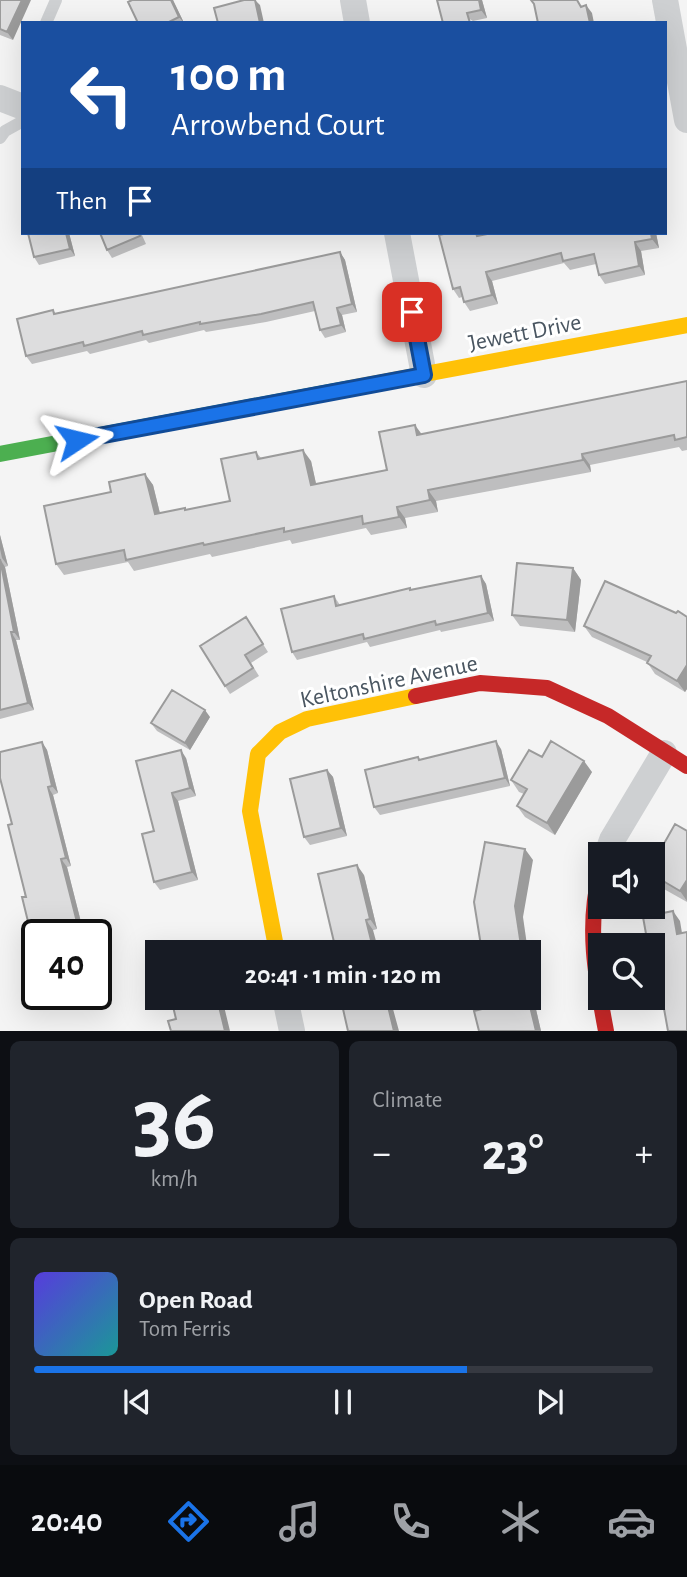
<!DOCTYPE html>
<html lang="en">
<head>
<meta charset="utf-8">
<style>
  :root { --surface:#171b24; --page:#20242c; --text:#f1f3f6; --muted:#9ea1a6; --line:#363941; --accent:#1a73e8 }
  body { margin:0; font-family:"Alegreya Sans",sans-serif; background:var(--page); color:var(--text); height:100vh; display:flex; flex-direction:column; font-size:26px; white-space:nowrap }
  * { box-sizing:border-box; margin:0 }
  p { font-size:23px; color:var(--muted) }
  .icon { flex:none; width:38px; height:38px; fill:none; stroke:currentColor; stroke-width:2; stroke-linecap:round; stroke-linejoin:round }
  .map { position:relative; height:1031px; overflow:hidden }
  .panel { display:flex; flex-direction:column; gap:10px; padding:10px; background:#0d0f14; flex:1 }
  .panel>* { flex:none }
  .top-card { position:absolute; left:21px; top:21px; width:646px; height:214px; border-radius:0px; box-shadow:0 7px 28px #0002; background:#1a4fa0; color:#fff; overflow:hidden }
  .fabs { position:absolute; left:588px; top:842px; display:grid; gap:14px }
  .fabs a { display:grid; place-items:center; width:77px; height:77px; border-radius:0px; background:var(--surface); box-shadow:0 7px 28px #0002; font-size:35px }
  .speed { position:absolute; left:21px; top:919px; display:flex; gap:14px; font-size:35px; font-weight:700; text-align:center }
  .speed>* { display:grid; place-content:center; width:91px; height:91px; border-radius:50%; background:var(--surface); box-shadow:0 7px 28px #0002; line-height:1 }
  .speed .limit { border:4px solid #111; border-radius:10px; background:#fff; color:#111 }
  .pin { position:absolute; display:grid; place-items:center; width:60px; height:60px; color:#fff; margin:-30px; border-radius:14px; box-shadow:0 4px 10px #0006 }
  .me { position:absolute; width:77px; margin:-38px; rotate:80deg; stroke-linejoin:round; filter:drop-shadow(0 0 5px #0008) }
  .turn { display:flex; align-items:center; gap:24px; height:147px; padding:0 35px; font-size:32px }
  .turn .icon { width:91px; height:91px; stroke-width:2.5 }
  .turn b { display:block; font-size:49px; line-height:60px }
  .then { display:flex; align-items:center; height:66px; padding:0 35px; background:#0003; gap:14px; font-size:26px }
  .big { font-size:52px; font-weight:700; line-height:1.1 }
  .panel .card { flex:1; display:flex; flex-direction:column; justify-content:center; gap:10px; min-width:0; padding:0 24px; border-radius:10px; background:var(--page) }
  .panel .dial { align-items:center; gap:0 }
  .dial b { font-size:91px; line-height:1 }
  .song { display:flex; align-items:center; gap:21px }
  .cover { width:84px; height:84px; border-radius:10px; background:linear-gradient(135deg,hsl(250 70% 55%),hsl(180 70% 35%)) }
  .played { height:7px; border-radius:4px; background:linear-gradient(90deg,var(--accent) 70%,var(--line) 70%) }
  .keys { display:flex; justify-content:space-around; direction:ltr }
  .heat { display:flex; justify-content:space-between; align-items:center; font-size:38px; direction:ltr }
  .panel .tiles { flex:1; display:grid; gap:10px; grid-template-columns:1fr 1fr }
  .card:last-child { grid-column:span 2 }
  .trip { position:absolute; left:145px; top:940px; width:396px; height:70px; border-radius:0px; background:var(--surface); box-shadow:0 7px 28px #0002; font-weight:700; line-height:70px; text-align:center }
  .tabs { display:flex; height:112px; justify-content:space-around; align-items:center; background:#090b0e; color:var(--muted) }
  .tabs .icon { width:49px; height:49px }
  .tabs .active { color:var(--accent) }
  .tabs b { font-size:32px; color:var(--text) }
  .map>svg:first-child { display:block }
</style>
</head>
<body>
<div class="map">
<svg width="687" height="1031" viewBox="0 0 687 1031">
  <rect width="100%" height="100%" fill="#f4f4f4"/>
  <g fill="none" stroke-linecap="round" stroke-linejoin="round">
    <!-- lane -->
    <path stroke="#ced0d2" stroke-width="12" d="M46 23 56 0
      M0 138 5 131 23 121"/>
    <!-- street -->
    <path stroke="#ced0d2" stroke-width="26" d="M353 0 357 23
      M665 0 687 120
      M0 98 23 107
      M397 233 424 375
      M607 854 612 840 664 753
      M285 998 292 1031"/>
    <!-- fast -->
    <path stroke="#4caf50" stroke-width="16" d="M0 454 350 388"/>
    <!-- slow -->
    <path stroke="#ffc107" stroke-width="16" d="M350 388 687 325
      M277 952 250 811 258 754 280 732 307 719 416 696"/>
    <!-- jam -->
    <path stroke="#c62828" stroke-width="16" d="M416 696 480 683 547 688 608 716 687 766
      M600 874C586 927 596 978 606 1031"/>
  </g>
  <!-- wall -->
  <path fill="#bebebf" d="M0 0 13 40 0 35Z
    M132 0H173L184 23H138Z
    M437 0H482L487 18 473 21Z
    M28 233H69L75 256 39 265 34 257Z
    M100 233H141L146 244 112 258 107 250Z
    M448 233H479L481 235 492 233H656L659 248 641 251 645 275 605 284 599 275 596 264 570 270 564 263 492 281 498 304 470 311 464 302 462 297 459 298 453 289Z
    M340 252 345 260 357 312 342 315 346 332 325 338 320 330 315 311 266 322 206 332 204 330 149 343 146 340 90 354 87 351 32 364 26 356 53 310 56 314Z
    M687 381V450L682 451 679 447 590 465 591 472 436 501 438 512 405 518 407 528 371 535 366 528 292 544 290 540 212 557 210 554 134 571 128 562 64 575 56 564 111 492 145 474 153 485 160 513 186 510 230 501 256 452 261 458 311 461 316 484 387 470 422 434Z
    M0 535 8 566 5 567 20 640H16L34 710 0 719Z
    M573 568 581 580 575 632 520 626 512 615Z
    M481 576 486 584 494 621 441 632 440 630 370 647 367 642 297 660 292 652 334 596 340 605Z
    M676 613 687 617V689L685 692 655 674 647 662 592 637 584 626Z
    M251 625 268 652 251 663 259 676 230 694 225 686Z
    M210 717 190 750 157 731 151 723Z
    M42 742 47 750 58 793 53 795 71 866 67 867 84 934H37V946L33 942 12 824Z
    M501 749 510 786 380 815 374 807 418 757 420 760Z
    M542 757 592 772 555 835 525 817 517 806 524 794 519 792 511 780Z
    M186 758 196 796 178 801 198 880 160 890 154 882V831Z
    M327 770 333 777 347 836 310 845 304 837Z
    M687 831V902L655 884 653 880V863Z
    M364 875 377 929 334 942Z
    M528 956 534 992H532L541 1031H479L528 998Z"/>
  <!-- shaded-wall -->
  <path fill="#9b9b9b" d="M22 0H31L13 40 7 32Z
    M171 0H173L184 23 179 17Z
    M255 0 260 5 264 23H260Z
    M479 0H482L487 18 481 10Z
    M586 5 592 13 594 23H590Z
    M66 233H69L75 256 70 249Z
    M651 233H656L659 248 652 239Z
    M635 242 641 251 645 275 639 266Z
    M340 252 345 260 357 312 352 304Z
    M486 272 492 281 498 304 492 295Z
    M337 308 342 315 346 332 341 325Z
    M415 425 423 436 417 435Z
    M303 450 311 461 319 497 311 485Z
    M582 454 590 465 591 472 583 460Z
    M145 474 153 485 163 526 155 514Z
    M428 490 436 501 438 512 430 500Z
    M397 507 405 518 407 528 399 517Z
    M0 535 8 566 2 558 0 549Z
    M0 559 5 567 20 640 14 632Z
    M573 568 581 580 575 632 567 620Z
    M481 576 486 584 494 621 488 613Z
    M11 632 16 640 34 710 28 703Z
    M687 665V689L685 692 677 681Z
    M205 710 210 717 190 750 185 743Z
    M496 741 501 749 510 786 505 778Z
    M42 742 47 750 58 793 52 786Z
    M181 750 186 758 196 796 190 788Z
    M584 761 592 772 555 835 547 823Z
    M327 770 333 777 347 836 341 828Z
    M48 787 53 795 71 866 66 858Z
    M172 793 178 801 198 880 192 872Z
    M525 849 533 860 523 917 528 952H522L515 906Z
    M61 859 67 867 84 934H82L79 930Z
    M357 865 364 875 377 929 370 919Z
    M687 880V901L680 891Z
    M673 911 680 921 684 945 677 934Z
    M366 920 373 930 379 952H374Z
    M528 956 534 992 528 984Z
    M528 988 532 992 541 1031H536L528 998Z
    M217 998H222L230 1031H225Z
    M386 998H390L399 1031H394Z"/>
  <!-- building -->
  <path fill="#ddddde" stroke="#9b9b9b" stroke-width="2" d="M0 0H22L7 32 0 29Z
    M132 0H171L179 17 167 23H138L128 2Z
    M244 0H255L260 23H218L214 8Z
    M437 0H479L481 10 467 13 470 23H443Z
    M531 0H577L581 7 586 5 590 23H538L534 4Z
    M28 233H66L70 249 34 257Z
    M100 233H139L140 236 107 250Z
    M448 233H476L477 236 492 233H651L652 239 635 242 639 266 599 275 594 254 563 261 561 253 486 272 492 295 464 302 460 287 453 289 439 235Z
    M340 252 352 304 337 308 341 325 320 330 313 302 261 314 200 324V322L143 335 142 331 84 346 83 342 26 356 17 319 53 310 54 314Z
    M687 381V437L675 440 674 435 582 454 583 460 428 490 430 500 397 507 399 517 363 524 362 516 284 532V528L204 545 203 543 126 560 124 550 56 564 44 506 111 492 109 482 145 474 155 514 185 508V510L230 501 221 459 256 452 258 459 303 450 311 485 387 470 379 432 415 425 417 435Z
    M0 559 14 632H11L28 703 0 710Z
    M517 563 573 568 567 620 512 615Z
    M481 576 488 613 436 625 435 621 364 639 363 634 292 652 281 609 334 596 336 606 410 588V590Z
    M605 581 676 613 678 611 687 617V665L677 681 647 663 651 656 584 626Z
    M246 617 263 644 245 655 253 668 225 686 200 646Z
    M172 690 205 710 185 743 151 723Z
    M496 741 505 778 374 807 365 770 418 757 419 760Z
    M551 741 584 761 547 823 517 806 527 789 511 780 529 750 542 757Z
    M42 742 52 786 48 787 66 858 61 859 79 930 62 934H37V941L33 942 22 897H26L8 825 12 824 0 778V752Z
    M181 750 190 788 172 793 192 872 154 882 142 834 154 831 136 761Z
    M327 770 341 828 304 837 290 779Z
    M675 824 687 831V880L680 891 653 875V863Z
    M485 842 525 849 515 906 522 952H482L474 902Z
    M357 865 370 919 366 920 374 952H333L330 943 334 942 318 874Z
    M673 911 677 934 687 932V1031H668L658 975 654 976 653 969V945H648L643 917Z
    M205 947 206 952H185Z
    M171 998H217L225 1031H171L168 1021 176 1019Z
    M344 998H386L394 1031H348L343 1009 346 1008Z
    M489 998H528L536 1031H479L474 1011 490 1007Z"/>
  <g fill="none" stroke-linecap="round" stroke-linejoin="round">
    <defs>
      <path id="route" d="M77 440 424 375 412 312"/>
    </defs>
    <!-- route casing -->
    <use href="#route" stroke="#114b97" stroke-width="18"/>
    <!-- route -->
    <use href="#route" stroke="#1a73e8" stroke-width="12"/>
  </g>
  <g text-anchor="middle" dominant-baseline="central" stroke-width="6" stroke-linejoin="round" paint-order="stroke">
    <!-- street labels -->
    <g font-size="24" fill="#4a5661" stroke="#fff">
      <text transform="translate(525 333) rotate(-11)">Jewett Drive</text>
      <text transform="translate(389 682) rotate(-12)">Keltonshire Avenue</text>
    </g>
  </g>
</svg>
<div class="fabs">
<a><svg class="icon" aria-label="sound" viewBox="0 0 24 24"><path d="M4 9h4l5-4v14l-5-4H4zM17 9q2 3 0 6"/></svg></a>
<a><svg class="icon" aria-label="search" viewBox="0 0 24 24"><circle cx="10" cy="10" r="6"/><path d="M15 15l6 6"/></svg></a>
</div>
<div class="speed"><div class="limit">40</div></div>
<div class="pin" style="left:412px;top:312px;background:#d93025"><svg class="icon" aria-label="arrive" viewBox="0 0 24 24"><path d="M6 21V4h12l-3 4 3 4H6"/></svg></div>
<svg class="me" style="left:77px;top:440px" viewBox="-20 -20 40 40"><path d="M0-17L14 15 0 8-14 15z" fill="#1a73e8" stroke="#fff" stroke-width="4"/></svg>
<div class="trip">20:41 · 1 min · 120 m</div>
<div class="top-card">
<div class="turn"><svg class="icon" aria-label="left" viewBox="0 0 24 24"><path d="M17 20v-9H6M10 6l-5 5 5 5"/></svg><div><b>100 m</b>Arrowbend Court</div></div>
<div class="then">Then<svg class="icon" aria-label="arrive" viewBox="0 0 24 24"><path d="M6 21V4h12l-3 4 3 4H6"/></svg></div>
</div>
</div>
<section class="panel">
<div class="tiles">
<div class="card dial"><b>36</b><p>km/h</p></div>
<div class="card"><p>Climate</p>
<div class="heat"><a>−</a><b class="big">23°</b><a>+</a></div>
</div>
<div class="card">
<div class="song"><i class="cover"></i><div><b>Open Road</b><p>Tom Ferris</p></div></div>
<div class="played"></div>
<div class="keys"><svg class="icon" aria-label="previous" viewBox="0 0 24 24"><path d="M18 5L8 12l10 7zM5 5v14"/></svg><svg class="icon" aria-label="pause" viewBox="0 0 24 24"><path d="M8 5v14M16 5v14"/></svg><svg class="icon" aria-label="next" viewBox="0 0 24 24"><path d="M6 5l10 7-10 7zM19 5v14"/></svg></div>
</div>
</div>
</section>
<nav class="tabs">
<b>20:40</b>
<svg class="icon active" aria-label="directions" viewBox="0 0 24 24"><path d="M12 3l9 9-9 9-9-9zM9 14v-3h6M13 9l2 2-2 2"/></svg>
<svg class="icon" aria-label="music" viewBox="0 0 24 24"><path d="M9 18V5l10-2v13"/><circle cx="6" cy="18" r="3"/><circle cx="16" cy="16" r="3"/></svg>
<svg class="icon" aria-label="phone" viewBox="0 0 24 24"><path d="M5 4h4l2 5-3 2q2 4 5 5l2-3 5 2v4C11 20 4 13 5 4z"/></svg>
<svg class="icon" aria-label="climate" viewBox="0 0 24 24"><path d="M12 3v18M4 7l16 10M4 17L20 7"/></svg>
<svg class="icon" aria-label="car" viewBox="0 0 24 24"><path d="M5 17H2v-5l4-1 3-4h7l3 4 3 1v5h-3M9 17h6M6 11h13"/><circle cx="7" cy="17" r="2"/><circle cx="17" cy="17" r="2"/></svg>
</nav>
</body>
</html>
